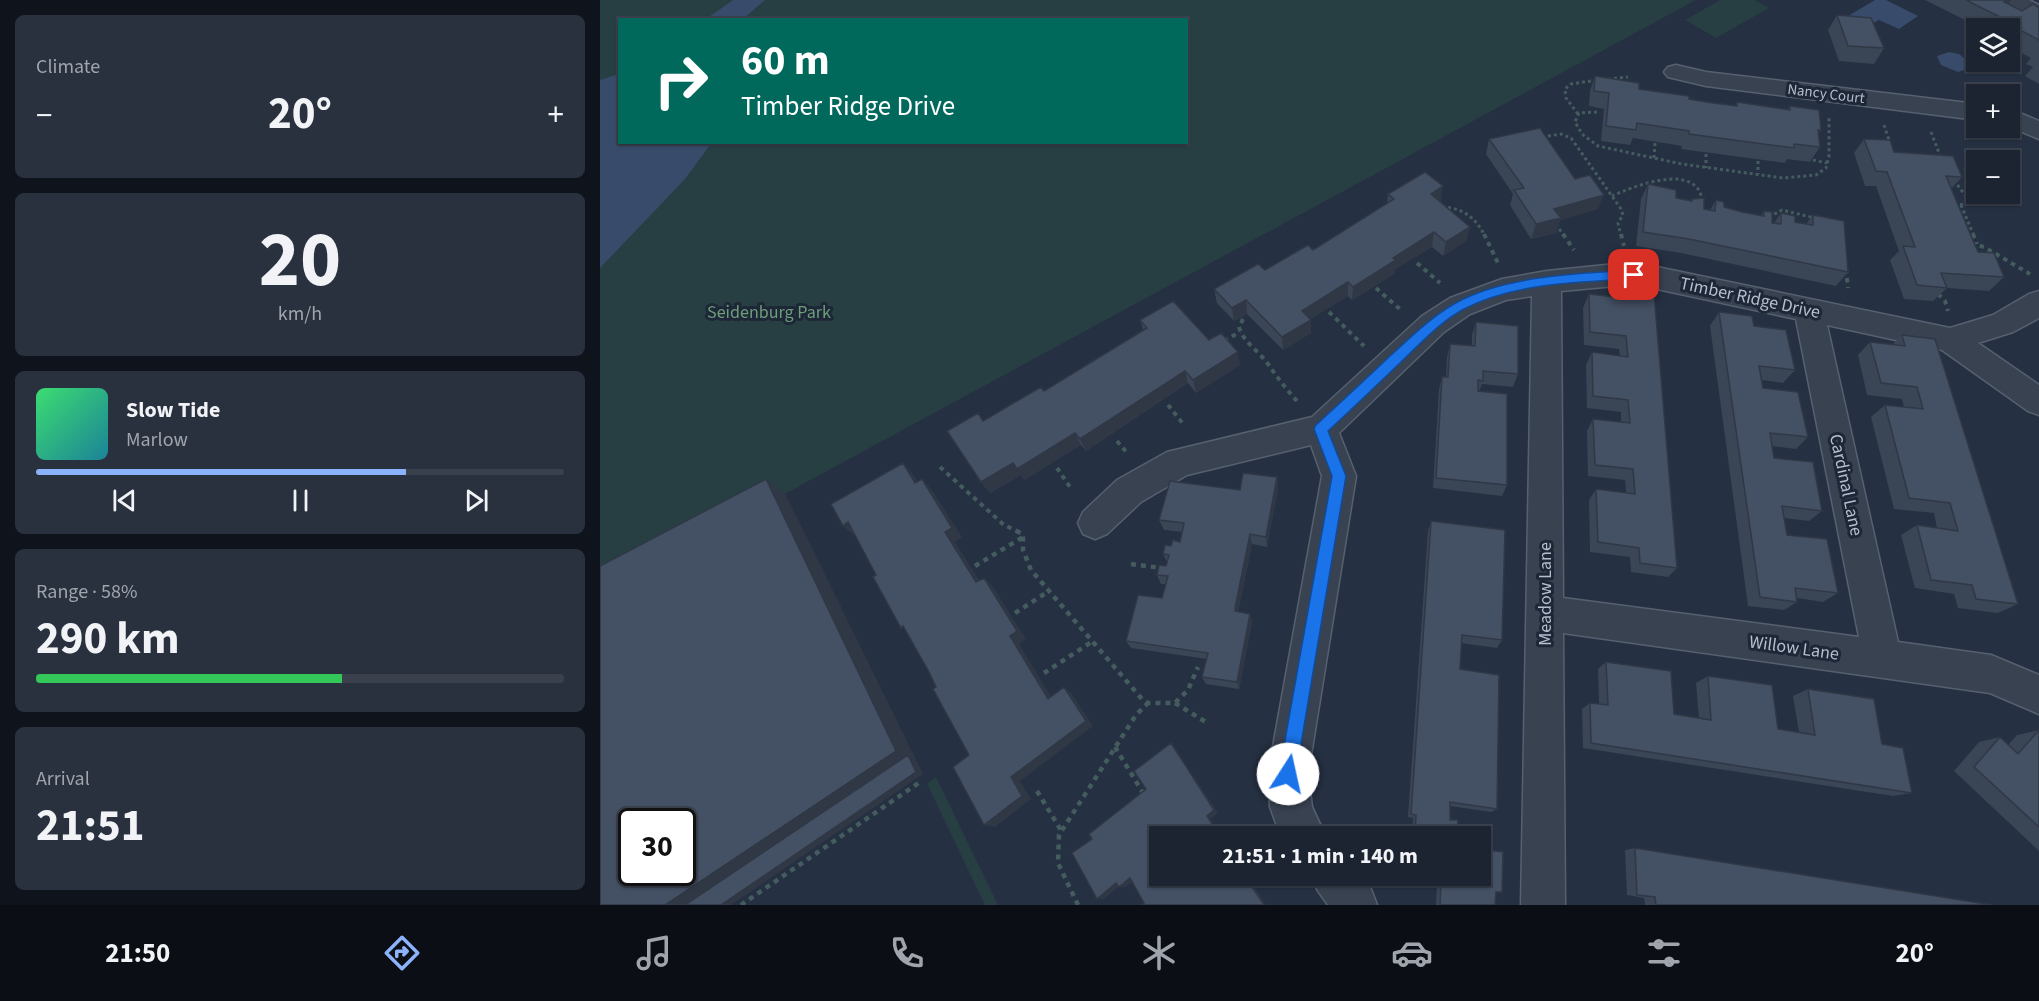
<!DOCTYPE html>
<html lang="en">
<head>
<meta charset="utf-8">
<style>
  :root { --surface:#1c2432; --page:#29303e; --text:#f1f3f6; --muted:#a0a4ac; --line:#3a414d; --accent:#8ab3fc }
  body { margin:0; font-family:"Source Sans 3",sans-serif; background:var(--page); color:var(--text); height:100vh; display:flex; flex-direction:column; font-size:22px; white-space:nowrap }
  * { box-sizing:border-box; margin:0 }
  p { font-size:20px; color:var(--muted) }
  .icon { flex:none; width:33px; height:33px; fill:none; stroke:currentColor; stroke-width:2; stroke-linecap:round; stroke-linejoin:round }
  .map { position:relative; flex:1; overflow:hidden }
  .panel { display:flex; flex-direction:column; gap:15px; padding:15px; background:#0f141c; width:600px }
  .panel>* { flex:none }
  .top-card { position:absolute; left:18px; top:18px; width:570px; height:126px; border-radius:0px; box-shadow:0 2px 4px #0004,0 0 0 2px var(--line); background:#00695c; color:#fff; overflow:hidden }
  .tools { position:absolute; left:1366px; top:18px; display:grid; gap:12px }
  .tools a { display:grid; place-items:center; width:54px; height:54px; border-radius:0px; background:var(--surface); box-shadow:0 2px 4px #0004,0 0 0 2px var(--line); font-size:30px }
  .speed { position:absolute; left:18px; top:808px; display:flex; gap:12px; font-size:30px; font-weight:700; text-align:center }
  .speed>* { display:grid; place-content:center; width:78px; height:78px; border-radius:50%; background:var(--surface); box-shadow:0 2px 4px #0004,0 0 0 2px var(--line); line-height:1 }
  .speed .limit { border:3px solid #111; border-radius:9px; background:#fff; color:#111 }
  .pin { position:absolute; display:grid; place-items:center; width:51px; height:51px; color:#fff; margin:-26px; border-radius:12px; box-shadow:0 3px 9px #0006 }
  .me { position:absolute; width:66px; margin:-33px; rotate:10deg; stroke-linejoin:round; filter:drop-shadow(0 0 4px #0008) }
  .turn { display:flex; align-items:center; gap:21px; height:126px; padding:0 24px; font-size:27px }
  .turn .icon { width:78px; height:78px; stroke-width:2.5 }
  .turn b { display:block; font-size:42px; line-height:51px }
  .big { font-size:45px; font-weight:700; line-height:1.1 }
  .panel .tile { flex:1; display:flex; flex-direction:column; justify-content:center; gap:9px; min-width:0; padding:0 21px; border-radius:9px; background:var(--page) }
  .panel .dial { align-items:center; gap:0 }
  .dial b { font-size:78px; line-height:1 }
  .song { display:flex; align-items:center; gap:18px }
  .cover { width:72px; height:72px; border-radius:9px; background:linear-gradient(135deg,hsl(140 70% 55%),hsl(190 70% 35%)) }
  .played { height:6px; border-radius:3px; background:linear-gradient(90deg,var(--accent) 70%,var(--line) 70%) }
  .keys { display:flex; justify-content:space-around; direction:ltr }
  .heat { display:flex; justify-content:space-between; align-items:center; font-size:33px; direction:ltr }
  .charge { height:9px; border-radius:4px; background:linear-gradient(90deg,#34c759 58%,var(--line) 0) }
  .trip { position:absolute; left:549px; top:826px; width:342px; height:60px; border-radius:0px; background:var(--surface); box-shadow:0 2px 4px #0004,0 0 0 2px var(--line); font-weight:700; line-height:60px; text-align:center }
  .tabs { display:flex; height:96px; justify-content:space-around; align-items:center; background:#0b0e14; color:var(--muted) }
  .tabs .icon { width:42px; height:42px }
  .tabs .current { color:var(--accent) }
  .tabs b { font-size:27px; color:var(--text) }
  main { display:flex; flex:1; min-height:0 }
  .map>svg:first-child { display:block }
</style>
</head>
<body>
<main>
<section class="panel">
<div class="tile"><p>Climate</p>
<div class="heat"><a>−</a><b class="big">20°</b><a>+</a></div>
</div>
<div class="tile dial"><b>20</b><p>km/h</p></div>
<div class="tile">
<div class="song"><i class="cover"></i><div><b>Slow Tide</b><p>Marlow</p></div></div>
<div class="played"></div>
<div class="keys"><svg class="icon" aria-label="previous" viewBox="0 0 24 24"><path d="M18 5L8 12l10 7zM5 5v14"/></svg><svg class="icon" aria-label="pause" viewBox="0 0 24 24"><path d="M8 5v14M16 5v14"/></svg><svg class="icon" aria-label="next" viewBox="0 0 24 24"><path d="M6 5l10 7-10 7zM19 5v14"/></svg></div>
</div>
<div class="tile"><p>Range · 58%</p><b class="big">290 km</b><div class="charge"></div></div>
<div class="tile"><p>Arrival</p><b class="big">21:51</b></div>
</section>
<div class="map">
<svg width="1439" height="905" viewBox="0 0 1439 905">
  <rect width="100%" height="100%" fill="#253042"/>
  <!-- green -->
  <path fill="#273f43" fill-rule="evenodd" d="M0 0H1096L0 594ZM20 20H586V142H20Z
    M1120 0H1155L1169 8 1116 38 1085 20Z
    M336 777 398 905H385L327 784Z"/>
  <!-- water -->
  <path fill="#384b6a" d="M133 0H165L143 19H106Z
    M1275 0H1286L1318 16 1299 29 1279 20 1268 26 1248 16Z
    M1349 52 1359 54 1370 63V68L1358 72 1341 65 1337 56Z
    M19 74 20 142H110V145L85 179 0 268V80Z"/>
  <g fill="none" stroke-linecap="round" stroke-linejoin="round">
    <defs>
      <path id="minor" d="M1401 0H1429L1439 5V21L1404 5Z
        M1076 65 1106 72 1377 104V120L1106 86 1068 77 1064 72 1068 67Z
        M1410 109 1439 121V139L1410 127Z
        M1026 263 1057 267 1350 328 1393 315 1429 294 1439 291V318L1413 332 1378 343 1439 385V415L1428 411 1342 350 1227 325 1298 642 1391 655 1439 675V714L1390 693 963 633 965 905H921L932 296 906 300 870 314 844 332 739 433 756 476 708 774 712 807 726 837H681L670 807 668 774 722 476 711 445 587 475 541 502 507 534 495 539 483 534 478 523 483 512 517 480 567 452 712 417 822 316 850 298 902 279 947 271ZM1026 285 1057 289 1196 319 1259 637 963 598 961 291Z
        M711 876H760L771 889 777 905H728L718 891Z"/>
    </defs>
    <!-- minor casing -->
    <use href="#minor" stroke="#57606f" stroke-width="3"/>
    <!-- path-far2 -->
    <path stroke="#455c5f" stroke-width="3" stroke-dasharray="3 3" stroke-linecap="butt" d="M1008 79 1028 77
      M997 112 979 113 975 122 982 134 998 146 1082 164 1183 178 1216 175 1226 168 1229 156V118
      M978 114 966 98 965 89 971 84 997 80
      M1284 125 1290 143
      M1331 132 1341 158
      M942 137 961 134 971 138 1021 209 1023 215 1018 223 1021 236
      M1106 154V168
      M1054 158 1055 143
      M1213 160 1227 163
      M1158 161V174
      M1354 180 1367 198 1364 204 1355 206
      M1012 196C1032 187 1082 167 1098 189 1101 193 1102 199 1103 203
      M1361 205 1374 236
      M842 207C863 208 875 217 885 236
      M1169 217 1182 210 1215 218
      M956 224 964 236"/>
    <!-- path-far1 -->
    <path stroke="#455c5f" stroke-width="4" stroke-dasharray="4.5 4.5" stroke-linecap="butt" d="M884 234 898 263
      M963 234 974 250
      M1021 234 1024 246
      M1373 234 1377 244
      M1371 243 1384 247 1430 274
      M817 263 840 283
      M1246 269 1248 288
      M776 288 802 311
      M1338 294 1345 301 1348 311
      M729 312 764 346
      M643 319 639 327C643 342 659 351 668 364 677 377 686 389 697 401
      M624 341 640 332
      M568 405 584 425
      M517 441 528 454
      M340 467 404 525 419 532
      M457 468 470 487"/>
    <!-- path -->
    <path stroke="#455c5f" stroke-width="4.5" stroke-dasharray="5 5" stroke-linecap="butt" d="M416 531 423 534V550L431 570 542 699 548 703H575L588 690 598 667
      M531 564 561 568
      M375 566 423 537
      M415 613 449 591
      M444 673 493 641
      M575 703 609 724
      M515 747 543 793
      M437 791 462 832
      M141 905 320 782
      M478 905 458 863 459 835 536 715 548 703"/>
    <!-- minor -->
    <use href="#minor" fill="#394251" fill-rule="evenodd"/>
  </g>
  <!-- wall -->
  <path fill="#3a4556" d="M1325 0H1411L1408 4 1422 11 1439 8V84L1425 76 1433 67 1426 64 1431 58 1410 47V28H1381Z
    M1237 15 1284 48 1274 64 1239 61 1228 30Z
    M995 76 1039 89 1089 99 1135 106 1137 102 1188 109 1190 106 1221 130 1218 135 1220 147 1210 162 1187 159 1185 163 1081 149 1082 146 1033 138 1030 145 1001 141 1004 109 989 106 990 91Z
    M889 139 975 179 998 209 960 220 956 233 931 239 910 205 913 194 886 154Z
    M1264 139 1294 152 1362 177 1351 189 1378 252 1404 277 1389 291 1347 288 1333 301 1304 299 1290 260 1299 251 1276 186H1265L1254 153Z
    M1048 184 1076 198 1091 201 1092 199 1104 209 1110 210 1116 200 1124 207 1142 212 1161 216 1164 211 1172 223H1174L1181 213 1195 222 1206 224 1213 215 1248 272 1236 286 1081 253 1036 246 1041 199Z
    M788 194 841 201H840L870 227 866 241 843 256 832 247 795 269 794 274 752 300 748 296 710 319 711 333 683 350 647 314 634 321 617 303 614 289 665 270 713 250 787 204Z
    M1023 289 1077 568 1068 577 1031 572 1030 557 990 552 989 500 996 489 1026 493 1025 480 988 476 987 431 993 419 1021 422V412L987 408 986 365 992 352 1020 356 1019 349 984 345 983 308 989 294 1019 297Z
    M1119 312 1154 326 1195 370 1183 383 1162 380 1163 388 1208 437 1196 449 1172 446 1174 458 1222 511 1209 521 1184 518 1187 535 1238 593 1223 602 1197 598V602L1184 610 1148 606 1110 326Z
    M540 320 609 340 640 365 596 393 588 383 486 451 481 445 424 480 421 475 390 493 381 482 383 421 444 391 543 330Z
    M876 322 918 374 913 387 882 384 879 391 907 485 902 496 833 488 839 389 842 377H846L847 357 850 344 872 346V335Z
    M1302 335 1418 604 1398 613 1358 608 1354 594 1315 588 1301 535 1317 525 1337 528 1334 513 1294 509 1271 417 1285 405 1304 407 1302 399 1267 395 1258 355 1270 342 1292 345Z
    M677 477 678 488 667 547 652 544 638 612 650 614 652 622 639 689 606 684 602 677 607 659 531 648 526 641 562 598 566 584H561L557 575 566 566 567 562 563 554 571 546 580 542 582 532 564 530 559 520Z
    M831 521 902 640 897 648 861 643 860 669 897 809 891 812 850 806V820L857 837H812L813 818 808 817 828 531Z
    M1006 662 1074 714 1099 718 1096 683 1108 676 1178 729 1199 732 1193 696 1208 689 1282 744 1312 793 1293 796 983 748 982 709 990 703 999 704 998 669Z
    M1439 730V851L1354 771 1379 742 1400 737 1408 745 1417 735Z
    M1035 848 1392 905H1045L1044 898 1027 895 1025 850Z
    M809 876H880L902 892H896L895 905H836L837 883 809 879Z"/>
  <!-- shaded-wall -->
  <path fill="#303846" d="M1407 0H1411L1403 11 1404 2Z
    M843 186 841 201 829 208 831 194Z
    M1004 195 998 209 960 220 956 233 931 239 936 224 954 209Z
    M870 227 866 241 843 256 846 242Z
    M834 232 832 247 795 269 794 274 752 300 753 287 793 258Z
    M748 282V296L702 324V311Z
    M646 300 647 314 634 321 632 308Z
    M711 320V333L683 350 682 337Z
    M638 352 640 365 596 393 593 380Z
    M585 371 588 383 486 451 480 439Z
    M475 433 481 445 424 480 421 475 390 493 381 482 413 463Z
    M303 463 313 474 325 494 315 483Z
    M677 477 678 488 667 547 666 537Z
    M166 479 186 495 323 774 131 905H65Z
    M322 479 332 490 362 537 355 542 386 591 376 582 345 532Z
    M248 522 255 536 243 526Z
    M650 534 652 544 637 616 635 611Z
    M384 578 393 587 426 639 419 644 456 705 448 699 410 636Z
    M650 614 652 622 639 689 637 682Z
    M464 687 471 693 493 726 420 781 431 799 395 827 384 825 411 777Z
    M571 743 575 748 618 813 610 819 622 837H620L607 816Z
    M645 876H647L666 905H664Z
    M530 878 536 879 526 887H519Z
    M516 883H523L504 899H497Z"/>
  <!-- building -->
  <path fill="#445064" stroke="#303846" stroke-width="1.5" fill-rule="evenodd" d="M1366 0H1407L1404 2 1422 11 1433 4 1439 8V40L1420 30 1422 28Z
    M1237 15 1271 18 1284 48 1248 46Z
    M995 76 1039 83V89L1089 96V99L1113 103 1137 106V102L1190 110V106L1219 110 1221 130H1218L1220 147 1194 144V148L1089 134V131L1037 123 1036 130 1006 126 1009 93 994 91Z
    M940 128 975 179 990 175 1004 195 954 209 961 218 936 224 914 190 924 188 889 139Z
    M1264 139 1290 140 1294 152 1353 156 1362 177 1346 176 1372 238 1378 252 1394 253 1404 277 1341 273 1347 288 1317 285 1303 246 1315 247 1287 172 1276 171Z
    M825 172 843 186 831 194 870 227 846 242 834 232 793 258 796 260 753 287 748 282 702 311 711 320 682 337 646 300 632 308 614 289 658 264 665 270 708 245 713 250 794 199 788 194Z
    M1048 184 1076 190V198L1092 201V199L1104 198V209L1115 211 1116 200 1124 202V207L1142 212 1164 216V211L1172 212V223L1181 224V213L1195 216V222L1213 225V215L1244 221 1248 272 1089 239 1043 232Z
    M1023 289 1054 293 1077 568 1040 563 1039 548 998 542 996 489 1035 494 1033 469 995 465 993 419 1030 423 1028 400 993 396 992 352 1028 357 1026 336 990 332 989 294 1023 298Z
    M573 301 609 340 621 333 638 352 593 380 585 371 480 439 475 433 417 469 413 463 381 482 347 431 378 413 383 421 441 387 444 391 547 328 540 320Z
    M1119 312 1152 316 1154 326 1186 330 1195 370 1159 366 1163 388 1198 392 1208 437 1170 433 1174 458 1213 462 1222 511 1182 506 1187 535 1227 539 1238 593 1195 588 1197 602 1160 597Z
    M876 322 918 326V374L883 371V381L878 380V391L907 394V485L836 478 842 377H848L850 344 875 346Z
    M1302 335 1335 339 1418 604 1376 599 1372 585 1331 580 1317 525 1358 531 1350 503 1309 498 1285 405 1323 409 1317 387 1281 383 1270 342 1305 346Z
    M303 463 315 483 322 479 352 528 345 532 376 582 384 578 417 631 410 636 448 699 464 687 486 721 411 777 422 796 384 825 353 767 369 755 333 689 336 687 329 672 303 626 301 628 273 577 276 575 248 522 243 526 231 504Z
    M643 473 677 477 666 537 650 534 635 608V611L650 614 637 682 602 677 608 653 526 641 538 595 562 598 568 576 557 575 559 565 566 566 569 555 563 554 565 545 571 546 573 540 580 542 584 523 559 520 570 481 640 490Z
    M166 479 296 751 65 905H0V566ZM32 822H82V873H32Z
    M831 521 905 530 902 640 862 635 860 669 899 675 897 809 850 802V820H858L857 837H815L816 815 811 814Z
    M1006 662 1071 671 1074 714 1111 720 1108 676 1172 685 1178 729 1215 735 1208 689 1274 699 1282 744 1303 748 1312 793 991 743 990 703 1008 705Z
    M1439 730V827L1374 767 1400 737 1418 754Z
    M571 743 614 810 607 816 620 837H560V876H645L664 905H542L544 903 530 878 519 887 516 883 497 899 472 853 492 839 489 834 546 789 534 771Z
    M308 755 316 772 121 905H85Z
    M1035 848 1392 905H1056L1055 897 1037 895Z
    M880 849 903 852 902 892H896L895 905H840L841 883 812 879V876H880Z"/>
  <!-- route -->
  <path fill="#1a73e8" stroke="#114b97" stroke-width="1.5" d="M1034 270 1040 275 1034 279C979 282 914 283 864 309 840 322 821 343 801 362 777 385 753 408 728 431L746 476 696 774 694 780 688 782 682 780 679 774 732 476 714 429 716 425C741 402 766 379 790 356 811 337 830 318 854 304 902 276 980 273 1034 270Z"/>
  <g text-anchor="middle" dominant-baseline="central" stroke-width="6" stroke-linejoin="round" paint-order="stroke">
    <!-- far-street labels -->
    <g font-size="15" fill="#b6becc" stroke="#1e2737">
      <text transform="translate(1226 94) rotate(7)">Nancy Court</text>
    </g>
    <!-- street labels -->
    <g font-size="18" fill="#b6becc" stroke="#1e2737">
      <text transform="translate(1150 298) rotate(12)">Timber Ridge Drive</text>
      <text transform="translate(1246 485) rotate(78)">Cardinal Lane</text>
      <text transform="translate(945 594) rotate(-90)">Meadow Lane</text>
      <text transform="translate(1194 648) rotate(8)">Willow Lane</text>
    </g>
    <!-- park labels -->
    <g font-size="18" fill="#6c9d79" stroke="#1e2737">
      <text x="169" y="312">Seidenburg Park</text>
    </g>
  </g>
</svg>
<div class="tools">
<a><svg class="icon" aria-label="layers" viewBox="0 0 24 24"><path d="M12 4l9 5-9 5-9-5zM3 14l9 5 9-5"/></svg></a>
<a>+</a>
<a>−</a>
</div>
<div class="speed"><div class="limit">30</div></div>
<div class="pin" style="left:1034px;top:275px;background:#d93025"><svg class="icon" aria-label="arrive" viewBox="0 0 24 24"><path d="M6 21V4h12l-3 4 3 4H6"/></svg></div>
<svg class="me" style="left:688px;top:774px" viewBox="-20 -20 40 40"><circle r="19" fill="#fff"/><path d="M0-13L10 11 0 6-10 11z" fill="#1a73e8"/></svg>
<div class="trip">21:51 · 1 min · 140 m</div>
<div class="top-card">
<div class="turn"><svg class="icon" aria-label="right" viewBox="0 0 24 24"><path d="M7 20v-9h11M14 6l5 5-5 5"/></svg><div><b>60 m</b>Timber Ridge Drive</div></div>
</div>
</div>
</main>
<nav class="tabs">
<b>21:50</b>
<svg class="icon current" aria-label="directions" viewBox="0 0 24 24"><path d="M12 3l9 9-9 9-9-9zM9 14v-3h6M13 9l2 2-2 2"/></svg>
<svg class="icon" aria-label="music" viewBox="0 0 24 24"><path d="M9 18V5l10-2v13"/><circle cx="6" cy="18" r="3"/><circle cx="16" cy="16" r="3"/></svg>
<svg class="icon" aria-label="phone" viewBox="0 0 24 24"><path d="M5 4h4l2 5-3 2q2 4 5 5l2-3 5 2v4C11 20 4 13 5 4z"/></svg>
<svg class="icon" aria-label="climate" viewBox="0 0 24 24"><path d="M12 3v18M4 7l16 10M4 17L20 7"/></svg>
<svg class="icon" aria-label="car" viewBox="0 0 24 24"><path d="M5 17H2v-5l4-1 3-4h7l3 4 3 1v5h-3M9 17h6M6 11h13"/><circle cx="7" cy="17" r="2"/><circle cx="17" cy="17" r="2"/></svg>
<svg class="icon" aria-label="filters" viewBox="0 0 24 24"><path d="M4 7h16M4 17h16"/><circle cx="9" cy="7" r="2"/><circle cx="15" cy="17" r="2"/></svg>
<b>20°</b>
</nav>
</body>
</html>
